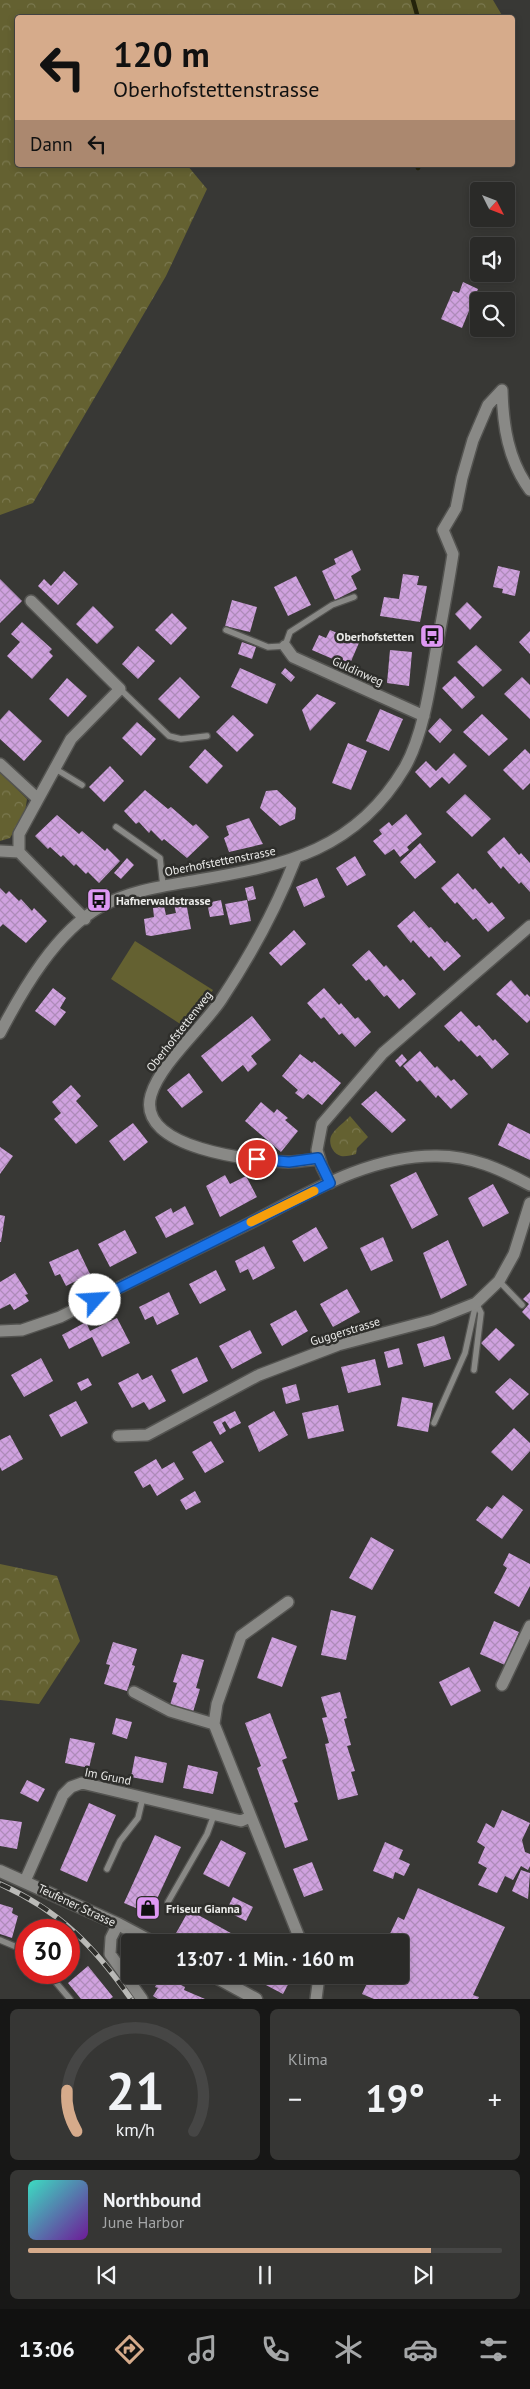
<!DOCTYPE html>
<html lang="de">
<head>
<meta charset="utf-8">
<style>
  :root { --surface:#2a2a28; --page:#363634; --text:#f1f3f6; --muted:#a5a7a8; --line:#464645; --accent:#d6ab8b }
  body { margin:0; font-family:"PT Sans",sans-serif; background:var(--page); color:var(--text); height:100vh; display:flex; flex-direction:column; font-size:19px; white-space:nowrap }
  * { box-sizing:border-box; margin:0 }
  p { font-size:16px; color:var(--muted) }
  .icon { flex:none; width:28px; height:28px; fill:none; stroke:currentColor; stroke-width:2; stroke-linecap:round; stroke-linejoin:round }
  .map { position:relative; height:1999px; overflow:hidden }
  .sheet { display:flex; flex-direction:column; gap:10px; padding:10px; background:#171716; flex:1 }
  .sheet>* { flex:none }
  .top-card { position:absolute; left:15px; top:15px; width:500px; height:152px; border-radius:5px; box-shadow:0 2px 8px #0003,0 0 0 1px var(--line); background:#d6ab8b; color:#111; overflow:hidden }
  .needle { width:32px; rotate:132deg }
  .controls { position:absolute; left:470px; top:182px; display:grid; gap:10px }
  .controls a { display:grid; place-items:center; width:45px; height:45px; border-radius:5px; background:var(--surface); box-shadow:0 2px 8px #0003,0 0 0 1px var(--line); font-size:25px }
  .speed { position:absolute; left:15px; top:1919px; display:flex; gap:10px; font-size:25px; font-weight:700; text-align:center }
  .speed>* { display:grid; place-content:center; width:65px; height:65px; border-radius:50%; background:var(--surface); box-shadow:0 2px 8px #0003,0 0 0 1px var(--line); line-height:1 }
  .speed .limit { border:8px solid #d22; background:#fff; color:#111 }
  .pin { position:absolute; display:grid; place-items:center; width:42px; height:42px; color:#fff; margin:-21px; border:2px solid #fff; border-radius:50%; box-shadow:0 1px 5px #0007 }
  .me { position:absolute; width:55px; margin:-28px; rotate:64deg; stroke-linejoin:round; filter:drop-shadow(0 0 4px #0008) }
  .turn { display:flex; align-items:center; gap:18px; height:105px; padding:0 15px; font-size:22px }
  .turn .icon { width:65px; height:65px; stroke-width:2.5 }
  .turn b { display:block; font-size:35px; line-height:42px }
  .then { display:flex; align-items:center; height:48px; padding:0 15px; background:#0003; gap:10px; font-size:19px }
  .big { font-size:38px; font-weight:700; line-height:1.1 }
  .sheet .tile { flex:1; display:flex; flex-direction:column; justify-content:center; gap:8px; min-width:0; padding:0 18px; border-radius:8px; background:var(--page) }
  .sheet .dial { align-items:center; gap:0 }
  .dial svg { height:130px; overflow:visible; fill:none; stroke:var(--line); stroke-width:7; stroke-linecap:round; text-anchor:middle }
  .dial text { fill:var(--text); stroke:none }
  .song { display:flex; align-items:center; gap:15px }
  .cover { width:60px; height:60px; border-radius:8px; background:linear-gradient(135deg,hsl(170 70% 55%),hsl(280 70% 35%)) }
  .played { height:5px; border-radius:2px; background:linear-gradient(90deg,var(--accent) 85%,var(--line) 85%) }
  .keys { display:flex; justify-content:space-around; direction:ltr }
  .heat { display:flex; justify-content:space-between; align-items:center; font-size:28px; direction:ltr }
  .sheet .tiles { flex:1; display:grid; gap:10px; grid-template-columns:1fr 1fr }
  .tile:last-child { grid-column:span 2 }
  .trip { position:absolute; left:121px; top:1934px; width:288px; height:50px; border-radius:5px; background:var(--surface); box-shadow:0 2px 8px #0003,0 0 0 1px var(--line); font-weight:700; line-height:50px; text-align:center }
  .dock { display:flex; height:80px; justify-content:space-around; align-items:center; background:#111110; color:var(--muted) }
  .dock .icon { width:35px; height:35px }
  .dock .on { color:var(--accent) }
  .dock b { font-size:22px; color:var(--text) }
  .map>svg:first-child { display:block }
</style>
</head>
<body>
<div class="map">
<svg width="530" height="1999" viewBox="0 0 530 1999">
  <defs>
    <pattern id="forest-crowns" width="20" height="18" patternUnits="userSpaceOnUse" patternTransform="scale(1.25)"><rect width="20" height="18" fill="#646131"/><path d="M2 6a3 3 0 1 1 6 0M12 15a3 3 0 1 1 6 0" fill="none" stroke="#7a784f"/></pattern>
    <pattern id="building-cross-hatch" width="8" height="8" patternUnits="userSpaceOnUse" patternTransform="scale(1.25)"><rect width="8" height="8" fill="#d0a2df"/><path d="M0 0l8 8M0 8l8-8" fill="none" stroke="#ae8bb9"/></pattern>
  </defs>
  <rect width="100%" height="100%" fill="#383835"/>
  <!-- forest -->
  <path fill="url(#forest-crowns)" d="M0 0H493L503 17 18 18V165H187L207 189 166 276 33 503 0 515Z
    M0 772 27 799 25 812 10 838 0 841Z
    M350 1116 368 1137 357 1148 356 1154C352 1155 345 1157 341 1156 331 1153 327 1140 333 1133 337 1127 345 1122 350 1116Z
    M0 1564 57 1576 80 1641 39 1704 0 1700Z"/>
  <!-- pitch -->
  <path fill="#646131" d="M135 941 213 990 188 1029 111 979Z"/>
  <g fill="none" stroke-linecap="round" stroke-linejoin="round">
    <!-- stream -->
    <path stroke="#24230b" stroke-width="4.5" d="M413 0 418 18
      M418 168 419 165"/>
  </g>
  <!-- building -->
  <path fill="url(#building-cross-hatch)" d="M463 282 478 289 462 328 441 319 453 291 459 293Z
    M352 550 361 570 351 576 357 589 335 600 322 571 336 564 334 559Z
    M498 566 520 571 515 596 502 593 503 589 493 587Z
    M64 571 78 584 58 605 38 586 44 579 51 586Z
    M403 574 419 576 417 585 427 586 420 622 380 616 384 597 399 599Z
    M296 576 311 605 288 616 274 587Z
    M0 579 22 601 0 623Z
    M232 600 257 607 250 632 225 626Z
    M467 602 482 617 470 630 455 614Z
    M93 606 114 627 97 644 76 624Z
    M172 613 187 628 171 645 155 630Z
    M22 622 52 649 49 652 53 656 32 679 7 656 20 642 11 634Z
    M330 630 347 637 349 633 361 638 349 666 312 650 319 635 326 638Z
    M530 631V654L519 642Z
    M242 642 256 647 252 659 238 654Z
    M476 645 502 670 483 687 457 662Z
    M138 646 155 661 138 679 122 664Z
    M390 650 412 652 409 686 387 683Z
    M240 668 276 684 267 704 231 687Z
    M285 668 295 677 291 682 281 673Z
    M455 676 475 697 462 709 442 688Z
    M180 677 200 697 179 719 158 699Z
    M522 677 530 685V719L504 694Z
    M67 678 87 696 68 717 49 699Z
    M317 694 336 703 310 731 302 710Z
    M380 709 403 719 389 751 366 741Z
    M9 710 42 741 24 761 0 739V720Z
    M482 714 508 739 489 756 463 732Z
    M233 715 254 735 237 752 216 732Z
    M440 718 452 730 440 743 428 731Z
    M137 722 156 739 141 756 122 738Z
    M348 743 367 751 351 790 332 783Z
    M205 749 223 766 207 784 189 767Z
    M525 749 530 754V783L523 790 503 770Z
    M454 753 467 766 449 784 442 777 430 788 415 772 426 761 436 771Z
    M110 766 124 781 104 802 89 787Z
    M145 790 168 809 171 807 193 826 196 824 209 837 187 858 164 839 162 841 151 830 149 833 139 822 136 824 124 811Z
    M277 790 296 808 295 819 280 826 260 808 266 791Z
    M465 794 491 819 472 837 446 812Z
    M406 814 422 834 407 847 409 850 400 857 394 849 385 855 373 841 382 834 379 830 389 822 392 826Z
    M57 815 79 834 82 831 105 851 107 848 120 861 99 883 88 872 86 874 76 864 74 866 63 855 61 857 50 847 48 849 35 836Z
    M249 818 263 844 229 852 224 838 229 835 226 826Z
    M504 837 519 855 521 853 530 863V892L521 882 519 884 503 866 501 869 487 852Z
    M420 843 436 862 415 879 400 862Z
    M355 856 366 875 347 886 336 868Z
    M127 858 134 865 121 879 114 873Z
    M458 873 473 890 475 888 489 904 492 902 505 918 488 932 476 918 473 920 457 902 455 904 441 888Z
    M317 878 325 897 304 907 296 887Z
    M253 886 256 899 248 901 245 888Z
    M0 888 6 894 9 891 19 901 21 899 32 911 34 908 47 921 26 943 3 924 0 927Z
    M221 900 224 915 210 917 207 903Z
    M247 900 251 921 230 925 225 904Z
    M186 902 191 929 151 936 146 935 144 919 154 917 153 908 164 906 166 915 176 913 174 904Z
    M414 911 429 928 431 927 445 943 447 941 461 956 444 971 431 956 429 958 413 940 411 943 397 926Z
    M294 930 306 944 281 966 269 953Z
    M369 950 384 967 386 965 400 981 403 979 416 994 399 1009 387 995 384 997 369 979 366 981 352 965Z
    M511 980 525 996 527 994 530 997V1020L527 1023 496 994Z
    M53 988 66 998 60 1008 66 1012 55 1026 35 1011Z
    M324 988 339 1005 341 1003 355 1019 358 1017 371 1032 355 1047 342 1033 339 1035 324 1017 321 1019 307 1003Z
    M461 1011 476 1027 479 1025 493 1041 495 1039 509 1054 492 1069 480 1055 477 1057 461 1040 459 1042 444 1026Z
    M252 1016 271 1040 251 1056 257 1064 248 1072 243 1065 222 1082 201 1056Z
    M420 1051 435 1068 437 1066 451 1081 454 1079 468 1094 451 1109 438 1095 436 1098 420 1080 417 1082 403 1066Z
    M300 1054 312 1063 314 1061 341 1083 322 1105 308 1094 303 1099 295 1093 298 1090 282 1076Z
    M402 1054 407 1060 400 1067 395 1061Z
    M189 1073 203 1092 182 1108 167 1090Z
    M71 1085 81 1096 76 1101 98 1126 76 1144 54 1119 61 1113 52 1102Z
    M376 1091 406 1120 392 1133 361 1104Z
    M261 1102 274 1113 277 1109 288 1118 285 1120 298 1131 281 1152 245 1121Z
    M133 1123 148 1142 124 1161 109 1141Z
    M508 1123 530 1134V1160L498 1145Z
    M0 1147 13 1156 0 1174Z
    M416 1172 438 1215 412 1229 390 1185Z
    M225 1175 230 1184 246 1176 257 1197 220 1217 206 1186Z
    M493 1184 509 1213 483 1227 468 1198Z
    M185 1206 194 1224 166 1238 155 1217 171 1208 173 1213Z
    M0 1215 5 1216 1 1242H0Z
    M316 1227 328 1248 304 1262 292 1241Z
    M125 1230 137 1253 110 1267 98 1244Z
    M383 1237 393 1261 371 1271 360 1248Z
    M448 1240 467 1285 441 1299 423 1253Z
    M264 1246 275 1268 253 1280 248 1269 240 1273 235 1261Z
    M78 1249 90 1274 66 1286 60 1274 55 1276 49 1262Z
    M216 1270 226 1290 200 1304 189 1284Z
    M15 1273 28 1294 25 1295 29 1301 14 1310 10 1304 0 1309V1282Z
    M347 1289 360 1312 333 1327 320 1304Z
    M169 1292 179 1314 157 1325 153 1316 145 1320 139 1307Z
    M530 1292V1320L522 1312 529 1304 523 1299Z
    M296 1310 308 1331 282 1346 270 1324Z
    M117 1318 130 1343 102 1357 92 1337 69 1349 62 1335 86 1322 90 1331Z
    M496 1328 515 1345 499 1361 481 1343Z
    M250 1330 262 1353 232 1369 219 1346Z
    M444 1336 451 1359 424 1367 417 1344Z
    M399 1348 403 1364 388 1368 384 1352Z
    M197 1357 208 1381 183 1394 171 1370Z
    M41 1358 53 1381 24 1397 11 1375Z
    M375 1359 381 1385 348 1393 341 1367Z
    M138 1373 142 1380 152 1375 166 1401 149 1410 144 1402 132 1408 118 1383Z
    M88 1378 92 1385 81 1391 77 1383Z
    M510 1378 529 1394 513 1410 495 1392Z
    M296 1384 300 1400 286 1404 282 1388Z
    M402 1397 433 1403 428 1432 397 1426Z
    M76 1401 88 1423 61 1437 49 1415Z
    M338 1405 344 1431 308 1439 302 1413Z
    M235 1411 241 1423 230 1429 225 1421 222 1423 226 1431 220 1435 213 1422Z
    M274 1411 288 1435 259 1452 248 1426Z
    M514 1428 530 1443V1451L512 1471 491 1452Z
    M10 1435 23 1459 2 1471 0 1467V1440Z
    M211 1441 224 1462 205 1473 192 1452Z
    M156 1459 162 1469 174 1462 184 1479 157 1496 150 1484 143 1488 134 1472Z
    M195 1491 201 1502 186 1510 180 1500Z
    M503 1495 523 1510 502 1539 476 1520 487 1506 492 1509Z
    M371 1537 394 1550 372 1590 349 1578Z
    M509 1553 530 1564V1586L519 1607 494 1593 507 1568 503 1565Z
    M331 1610 356 1616 346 1660 321 1655Z
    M494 1621 519 1632 505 1665 480 1654Z
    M272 1637 297 1646 282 1687 257 1678Z
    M113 1642 137 1649 132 1665 135 1666 127 1691 104 1684 110 1665 106 1664Z
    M182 1654 204 1660 196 1688 200 1689 193 1712 170 1705 177 1683 173 1682Z
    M469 1667 481 1691 451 1706 439 1682Z
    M340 1692 347 1718 344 1719 351 1745 347 1746 355 1771 351 1772 358 1795 338 1800 325 1744 329 1743 322 1718 327 1717 321 1697Z
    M270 1713 287 1758 282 1760 298 1802 294 1803 308 1840 285 1848 257 1768 261 1766 245 1723Z
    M116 1718 132 1722 127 1739 112 1734Z
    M70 1738 95 1743 89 1768 65 1763Z
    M135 1756 167 1763 163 1783 131 1777Z
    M188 1765 218 1772 213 1794 183 1788Z
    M27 1780 45 1789 38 1802 20 1793Z
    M89 1803 116 1815 87 1882 60 1870Z
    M502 1810 530 1823 522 1840 525 1852 530 1854V1866L528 1870 521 1866 513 1880 505 1876 497 1893 478 1885 487 1868 478 1863 485 1847 477 1842 486 1823 494 1828Z
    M0 1819 22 1822 17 1849 0 1846Z
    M155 1835 181 1847 150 1914 124 1903Z
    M221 1840 246 1853 229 1887 203 1874Z
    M385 1842 403 1850 399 1859 410 1864 404 1876 395 1872 393 1879 373 1871Z
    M312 1862 323 1890 304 1897 293 1869Z
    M521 1870 530 1873 528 1899 512 1891Z
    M418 1888 505 1927 473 1995 479 1997 478 1999H374L362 1994 371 1975H400V1942H386L398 1917 404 1920Z
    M233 1897 253 1907 246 1921 226 1911Z
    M0 1904 13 1908 12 1913 18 1916 12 1938 0 1934Z
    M189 1910 238 1937 235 1942H189L175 1935Z
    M53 1921 60 1930H42Z
    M88 1966 113 1997 110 1999H81L68 1983Z
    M161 1975 185 1987 184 1990 205 1999H158L153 1996 158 1988 155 1987Z
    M247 1975H293L283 1994Z"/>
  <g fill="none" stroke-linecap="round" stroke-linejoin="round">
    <defs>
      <path id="service" d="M226 630 268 647 285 646 290 632 332 605 354 597
        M120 689 169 736 181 739 207 736
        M54 768 82 785
        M116 827 160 858 163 886
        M499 1281 522 1305
        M474 1370 481 1313 476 1303
        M434 1423 465 1353 476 1303
        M107 1869 120 1841 138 1818 143 1797
        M168 1902 207 1834 214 1815
        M0 1940 26 1951
        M47 1972 70 1999"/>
      <path id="minor" d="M502 390C503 426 508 460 530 490
        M285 646 293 657 424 716
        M0 764 38 799
        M0 851 19 852 85 919
        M19 852V834L71 739 120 689 31 601
        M295 860C277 906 249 958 221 1000 202 1028 160 1064 151 1095 135 1149 254 1161 288 1162 298 1162 309 1160 319 1159
        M0 1033C23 989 56 932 100 907 131 890 164 886 198 880 287 865 356 850 405 767 423 735 430 687 436 651 442 619 448 586 453 554L443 530 456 508 462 478 473 440 488 405 502 390
        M330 1183 322 1167 317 1150 322 1124 383 1053 530 926
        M0 1331 22 1330 60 1317C120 1287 180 1257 240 1228 302 1197 366 1155 437 1156 472 1156 500 1169 530 1185
        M118 1436 147 1435 259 1375 338 1345 433 1320 476 1303 499 1281 514 1254 530 1203
        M288 1602 241 1636 217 1704 214 1724 301 1942
        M502 1685 530 1626
        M134 1692 170 1711 214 1724
        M25 1881 63 1795 71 1787 82 1783 241 1821 250 1817
        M118 1924 111 1938 110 1954 142 1999
        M315 1975 318 1984 316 1999"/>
      <path id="secondary" d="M0 1871 118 1924 152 1942
        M212 1975 256 1999"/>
    </defs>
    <!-- service casing -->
    <use href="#service" stroke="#545451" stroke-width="8"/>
    <!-- minor casing -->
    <use href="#minor" stroke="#545451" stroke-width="14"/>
    <!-- secondary casing -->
    <use href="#secondary" stroke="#545451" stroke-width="15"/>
    <!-- service -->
    <use href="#service" stroke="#898986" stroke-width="5.5"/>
    <!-- minor -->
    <use href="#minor" stroke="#898986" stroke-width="11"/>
    <!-- secondary -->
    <use href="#secondary" stroke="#898986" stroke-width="12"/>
    <defs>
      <path id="rail" d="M0 1884C60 1911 94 1946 131 1999"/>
    </defs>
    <!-- rail casing -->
    <use href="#rail" stroke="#bbbbb8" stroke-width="5.5"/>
    <!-- rail -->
    <use href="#rail" stroke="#2e2e2b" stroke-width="4" stroke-dasharray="11" stroke-linecap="butt"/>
  </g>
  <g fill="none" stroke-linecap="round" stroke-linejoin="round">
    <defs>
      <path id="route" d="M95 1300 330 1183 318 1158 289 1162 257 1159"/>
    </defs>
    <!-- route casing -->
    <use href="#route" stroke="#114b97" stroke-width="12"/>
    <!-- route -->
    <use href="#route" stroke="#1a73e8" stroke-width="9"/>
    <!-- slow -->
    <path stroke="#f59e0b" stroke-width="9" d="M251 1222 314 1191"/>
  </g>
  <!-- icons -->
  <defs>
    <symbol id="bus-square" viewBox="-11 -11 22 22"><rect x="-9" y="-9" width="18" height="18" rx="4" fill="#de98f3" stroke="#2e2e2b"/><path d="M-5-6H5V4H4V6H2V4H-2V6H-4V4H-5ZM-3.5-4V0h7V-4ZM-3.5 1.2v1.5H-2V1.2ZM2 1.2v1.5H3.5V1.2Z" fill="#111"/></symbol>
    <symbol id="shop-square" viewBox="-11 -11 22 22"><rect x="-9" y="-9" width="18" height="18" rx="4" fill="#de98f3" stroke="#2e2e2b"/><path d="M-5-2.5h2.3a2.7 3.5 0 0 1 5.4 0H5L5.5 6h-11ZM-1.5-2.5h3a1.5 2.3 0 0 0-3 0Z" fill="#111"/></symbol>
  </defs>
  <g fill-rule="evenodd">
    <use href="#bus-square" x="418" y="622" width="28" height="28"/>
    <use href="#bus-square" x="85" y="886" width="28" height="28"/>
    <use href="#shop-square" x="134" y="1894" width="28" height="28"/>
  </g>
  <g text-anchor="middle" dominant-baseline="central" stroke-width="5" stroke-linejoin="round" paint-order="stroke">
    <!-- poi labels -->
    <g font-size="12" font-weight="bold" fill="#ebebe9" stroke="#2e2e2b" text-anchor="start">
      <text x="414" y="636" text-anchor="end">Oberhofstetten</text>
      <text x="116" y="900">Hafnerwaldstrasse</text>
      <text x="166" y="1908">Friseur Gianna</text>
    </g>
    <!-- street labels -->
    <g font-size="12" fill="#ebebe9" stroke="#2e2e2b">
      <text transform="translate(358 671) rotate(24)">Guldinweg</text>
      <text transform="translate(220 861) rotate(-11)">Oberhofstettenstrasse</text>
      <text transform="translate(179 1031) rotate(-52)">Oberhofstettenweg</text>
      <text transform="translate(345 1331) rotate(-17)">Guggerstrasse</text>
      <text transform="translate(108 1776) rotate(11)">Im Grund</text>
      <text transform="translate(77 1905) rotate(25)">Teufener Strasse</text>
    </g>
  </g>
</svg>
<div class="controls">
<a><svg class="needle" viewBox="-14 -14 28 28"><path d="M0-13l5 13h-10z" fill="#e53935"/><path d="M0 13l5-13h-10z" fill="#a5a7a8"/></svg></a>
<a><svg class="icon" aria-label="sound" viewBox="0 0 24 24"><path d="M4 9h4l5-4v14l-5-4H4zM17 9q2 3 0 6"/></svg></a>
<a><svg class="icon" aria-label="search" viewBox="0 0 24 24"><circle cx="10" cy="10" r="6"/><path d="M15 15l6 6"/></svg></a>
</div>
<div class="speed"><div class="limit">30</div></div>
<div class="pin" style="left:257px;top:1159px;background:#d93025"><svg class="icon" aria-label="arrive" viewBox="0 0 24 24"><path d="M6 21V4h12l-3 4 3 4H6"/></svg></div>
<svg class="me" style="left:95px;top:1300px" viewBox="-20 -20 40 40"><circle r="19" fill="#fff"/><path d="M0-13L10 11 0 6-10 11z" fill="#1a73e8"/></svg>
<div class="trip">13:07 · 1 Min. · 160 m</div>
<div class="top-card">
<div class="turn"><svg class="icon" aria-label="left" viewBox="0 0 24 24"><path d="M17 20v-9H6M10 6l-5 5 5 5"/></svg><div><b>120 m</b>Oberhofstettenstrasse</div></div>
<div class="then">Dann<svg class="icon" aria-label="left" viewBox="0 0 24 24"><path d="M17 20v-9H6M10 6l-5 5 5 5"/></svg></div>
</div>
</div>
<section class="sheet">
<div class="tiles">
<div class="tile dial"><svg viewBox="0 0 100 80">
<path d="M14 69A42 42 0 1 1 86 69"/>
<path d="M14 69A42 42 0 0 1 8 44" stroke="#d6ab8b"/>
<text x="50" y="56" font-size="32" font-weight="700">21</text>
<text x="50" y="72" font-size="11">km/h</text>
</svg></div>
<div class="tile"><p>Klima</p>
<div class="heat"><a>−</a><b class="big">19°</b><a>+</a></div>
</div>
<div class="tile">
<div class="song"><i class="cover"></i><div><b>Northbound</b><p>June Harbor</p></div></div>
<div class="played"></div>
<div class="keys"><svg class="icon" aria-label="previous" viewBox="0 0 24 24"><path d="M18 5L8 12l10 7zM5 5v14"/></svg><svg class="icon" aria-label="pause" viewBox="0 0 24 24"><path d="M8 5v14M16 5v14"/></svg><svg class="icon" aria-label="next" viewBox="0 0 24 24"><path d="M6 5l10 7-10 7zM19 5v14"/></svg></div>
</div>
</div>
</section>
<nav class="dock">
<b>13:06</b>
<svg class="icon on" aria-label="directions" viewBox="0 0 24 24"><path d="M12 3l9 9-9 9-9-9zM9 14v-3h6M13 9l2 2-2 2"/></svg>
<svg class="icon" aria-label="music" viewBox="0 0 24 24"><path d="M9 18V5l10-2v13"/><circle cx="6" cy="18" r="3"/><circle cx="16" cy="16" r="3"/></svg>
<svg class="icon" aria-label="phone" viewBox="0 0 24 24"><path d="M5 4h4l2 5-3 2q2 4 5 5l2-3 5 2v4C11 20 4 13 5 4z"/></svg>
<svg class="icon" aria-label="climate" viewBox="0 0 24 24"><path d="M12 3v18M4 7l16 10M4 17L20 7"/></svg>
<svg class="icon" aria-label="car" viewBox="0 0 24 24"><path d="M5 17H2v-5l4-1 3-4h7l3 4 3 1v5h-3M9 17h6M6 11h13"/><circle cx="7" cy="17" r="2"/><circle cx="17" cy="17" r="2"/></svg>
<svg class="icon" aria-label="filters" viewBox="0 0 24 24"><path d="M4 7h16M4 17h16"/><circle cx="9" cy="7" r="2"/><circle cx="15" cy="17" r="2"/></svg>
</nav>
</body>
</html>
